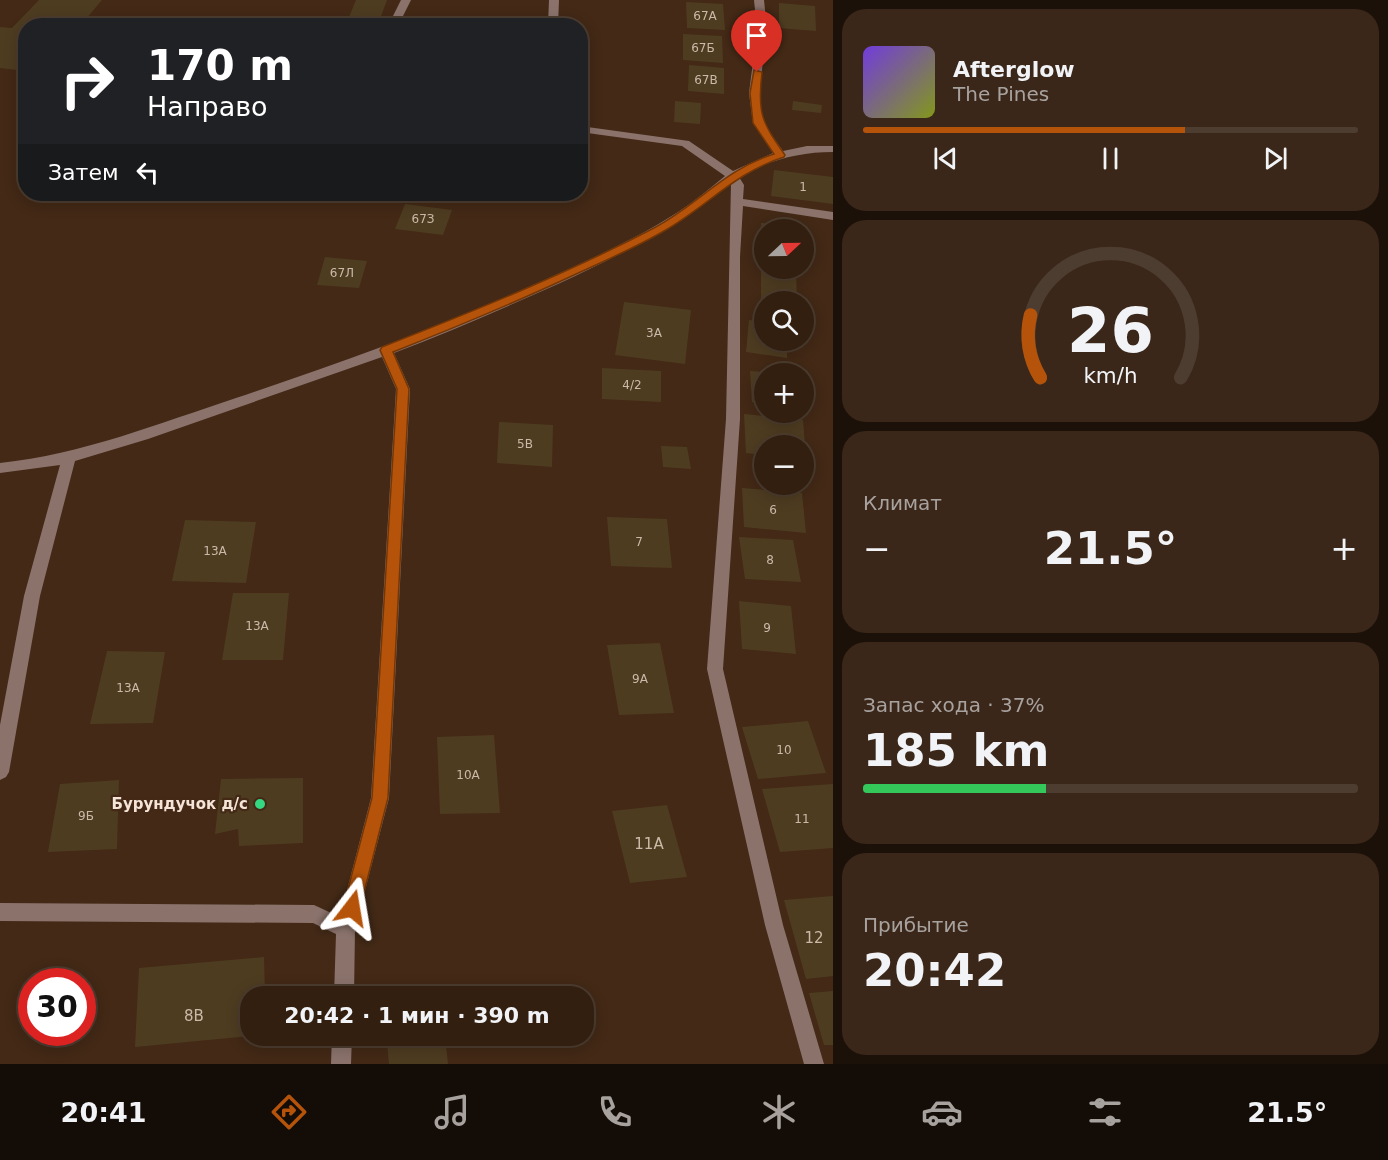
<!DOCTYPE html>
<html lang="ru">
<head>
<meta charset="utf-8">
<style>
  :root { --surface:#321f10; --page:#3a2719; --text:#f1f3f6; --muted:#a8a29f; --line:#4d3d30; --accent:#b45309 }
  body { margin:0; font-family:"DejaVu Sans",sans-serif; background:var(--page); color:var(--text); height:100vh; display:flex; flex-direction:column; font-size:22px; white-space:nowrap }
  * { box-sizing:border-box; margin:0 }
  p { font-size:20px; color:var(--muted) }
  .icon { flex:none; width:33px; height:33px; fill:none; stroke:currentColor; stroke-width:2; stroke-linecap:round; stroke-linejoin:round }
  .map { position:relative; flex:1; overflow:hidden }
  .sheet { display:flex; flex-direction:column; gap:9px; padding:9px; background:#1c1109; width:555px }
  .sheet>* { flex:none }
  .banner { position:absolute; left:18px; top:18px; width:570px; height:183px; border-radius:24px; box-shadow:0 3px 15px #0003,0 0 0 2px var(--line); background:#202124; color:#fff; overflow:hidden }
  .needle { width:39px; rotate:68deg }
  .fabs { position:absolute; left:754px; top:219px; display:grid; gap:12px }
  .fabs a { display:grid; place-items:center; width:60px; height:60px; border-radius:50%; background:var(--surface); box-shadow:0 3px 15px #0003,0 0 0 2px var(--line); font-size:30px }
  .speed { position:absolute; left:18px; top:968px; display:flex; gap:12px; font-size:30px; font-weight:700; text-align:center }
  .speed>* { display:grid; place-content:center; width:78px; height:78px; border-radius:50%; background:var(--surface); box-shadow:0 3px 15px #0003,0 0 0 2px var(--line); line-height:1 }
  .speed .limit { border:9px solid #d22; background:#fff; color:#111 }
  .pin { position:absolute; display:grid; place-items:center; width:51px; height:51px; color:#fff; margin:-62px -26px; border-radius:50% 50% 50% 0; rotate:-45deg; box-shadow:0 0 6px #0007 }
  .pin .icon { rotate:45deg }
  .me { position:absolute; width:66px; margin:-33px; rotate:14deg; stroke-linejoin:round; filter:drop-shadow(0 0 4px #0008) }
  .turn { display:flex; align-items:center; gap:21px; height:126px; padding:0 30px; font-size:27px }
  .turn .icon { width:78px; height:78px; stroke-width:2.5 }
  .turn b { display:block; font-size:42px; line-height:51px }
  .then { display:flex; align-items:center; height:57px; padding:0 30px; background:#0003; gap:12px; font-size:22px }
  .big { font-size:45px; font-weight:600; line-height:1.1 }
  .sheet .card { flex:1; display:flex; flex-direction:column; justify-content:center; gap:9px; min-width:0; padding:0 21px; border-radius:24px; background:var(--page) }
  .sheet .dial { align-items:center; gap:0 }
  .dial svg { height:156px; overflow:visible; fill:none; stroke:var(--line); stroke-width:7; stroke-linecap:round; text-anchor:middle }
  .dial text { fill:var(--text); stroke:none }
  .song { display:flex; align-items:center; gap:18px }
  .cover { width:72px; height:72px; border-radius:9px; background:linear-gradient(135deg,hsl(260 70% 55%),hsl(70 70% 35%)) }
  .played { height:6px; border-radius:3px; background:linear-gradient(90deg,var(--accent) 65%,var(--line) 65%) }
  .keys { display:flex; justify-content:space-around; direction:ltr }
  .heat { display:flex; justify-content:space-between; align-items:center; font-size:33px; direction:ltr }
  .charge { height:9px; border-radius:4px; background:linear-gradient(90deg,#34c759 37%,var(--line) 0) }
  .trip { position:absolute; left:240px; top:986px; width:354px; height:60px; border-radius:24px; background:var(--surface); box-shadow:0 3px 15px #0003,0 0 0 2px var(--line); font-weight:600; line-height:60px; text-align:center }
  .tab-bar { display:flex; height:96px; justify-content:space-around; align-items:center; background:#140c06; color:var(--muted) }
  .tab-bar .icon { width:42px; height:42px }
  .tab-bar .current { color:var(--accent) }
  .tab-bar b { font-size:27px; color:var(--text) }
  main { display:flex; flex:1; min-height:0 }
  .map>svg:first-child { display:block }
</style>
</head>
<body>
<main>
<div class="map">
<svg width="833" height="1064" viewBox="0 0 833 1064">
  <rect width="100%" height="100%" fill="#432916"/>
  <!-- building -->
  <path fill="#4e3c21" d="M39 0H102L80 26H26V71L0 68V27L12 28Z
    M356 0H387L380 19 349 17Z
    M686 2 723 4 725 30 687 28Z
    M779 3 815 6 816 31 779 28Z
    M683 34 722 36 723 63 683 60Z
    M689 65 724 68V94L688 91Z
    M675 101 701 103 700 124 674 122Z
    M793 101 822 105 821 113 792 110Z
    M774 170 833 177V204L771 196Z
    M405 204 452 210 443 235 395 229Z
    M761 223 800 225V230H765L763 252Z
    M325 257 367 261 359 288 317 285Z
    M761 268 796 272 797 302 761 298Z
    M624 302 691 310 685 364 615 355Z
    M749 320 765 322V340H787V358L746 352Z
    M602 368 661 371V402L602 399Z
    M750 371 765 372V403L752 402Z
    M744 414 803 420 805 446H765V455L746 453Z
    M499 422 553 425 552 467 497 463Z
    M661 446 687 447 691 469 663 467Z
    M742 488 802 493 806 533 744 527Z
    M607 517 667 519 672 568 611 566Z
    M185 520 256 522 246 583 172 581Z
    M739 537 793 540 801 582 745 579Z
    M233 593H289L283 660H222Z
    M739 601 791 606 796 654 742 649Z
    M660 643 674 713 619 715 607 645Z
    M107 651 165 652 153 723 90 724Z
    M808 721 826 773 758 779 742 727Z
    M494 735 500 813 440 814 437 737Z
    M303 778V843L239 846 238 829 215 834 221 779Z
    M119 780 117 849 48 852 60 784Z
    M833 784V848L780 852 762 789Z
    M667 805 687 877 630 883 612 811Z
    M833 896V976L806 979 784 900Z
    M264 957 265 996H250V1036L135 1047 139 968Z
    M833 991V1045H824L809 993Z
    M445 1037 448 1064H389L387 1042Z"/>
  <g fill="none" stroke-linecap="round" stroke-linejoin="round">
    <!-- minor -->
    <path fill="#8b736c" fill-rule="evenodd" d="M401 0H411L398 26H388Z
      M549 0H559L558 26H548Z
      M754 0H764L767 30 759 93 763 123 783 151 807 146H833V152C799 152 769 160 739 177L744 185 743 199 833 212V220L743 206 740 257V419L723 669 783 925 824 1064H804L765 925 707 669 726 419 731 183C678 226 620 255 558 284 504 308 449 332 394 353L410 389 389 798 355 929 354 996H334L336 934 313 923 0 921V903L314 905 340 917 371 798 396 389 382 357 148 439 75 461 40 596 9 772 6 777 0 780V725L24 596 60 465 0 473V463C83 454 157 424 236 398 343 362 447 325 549 278 593 258 638 238 678 212 695 201 710 188 725 176L682 146 580 132V126L689 141 733 171 773 153 753 123 749 93 757 30Z
      M332 1035H352L351 1064H331Z"/>
  </g>
  <!-- route -->
  <path fill="#b45309" stroke="#753606" stroke-width="1.5" d="M754 70 762 72C757 114 762 122 785 155L784 157C734 173 708 206 664 231 635 248 604 261 574 275 514 303 454 328 393 352L409 389 388 798 360 908 358 913 352 916 346 913 343 908 372 798 397 389 380 350 382 347C474 311 566 274 654 228 698 205 725 169 774 154L753 123 750 93Z"/>
  <!-- markers -->
  <circle fill="#34d881" stroke="#432916" stroke-width="2" cx="260" cy="804" r="6"/>
  <g text-anchor="middle" dominant-baseline="central" stroke-width="4.5" stroke-linejoin="round" paint-order="stroke">
    <!-- number labels -->
    <g font-size="12" fill="#cbbaaa">
      <text x="705" y="16">67А</text>
      <text x="703" y="48">67Б</text>
      <text x="706" y="80">67В</text>
      <text x="803" y="187">1</text>
      <text x="423" y="219">67З</text>
      <text x="342" y="273">67Л</text>
      <text x="654" y="333">3А</text>
      <text x="632" y="385">4/2</text>
      <text x="525" y="444">5В</text>
      <text x="773" y="510">6</text>
      <text x="639" y="542">7</text>
      <text x="215" y="551">13А</text>
      <text x="770" y="560">8</text>
      <text x="257" y="626">13А</text>
      <text x="767" y="628">9</text>
      <text x="640" y="679">9А</text>
      <text x="128" y="688">13А</text>
      <text x="784" y="750">10</text>
      <text x="468" y="775">10А</text>
      <text x="86" y="816">9Б</text>
      <text x="802" y="819">11</text>
    </g>
    <!-- poi labels -->
    <g font-size="15" font-weight="bold" fill="#f5e4d8" stroke="#432916" text-anchor="end">
      <text x="248" y="804">Бурундучок д/с</text>
    </g>
    <!-- near-number labels -->
    <g font-size="15" fill="#cbbaaa">
      <text x="649" y="844">11А</text>
      <text x="814" y="938">12</text>
      <text x="194" y="1016">8В</text>
    </g>
  </g>
</svg>
<div class="fabs">
<a><svg class="needle" viewBox="-14 -14 28 28"><path d="M0-13l5 13h-10z" fill="#e53935"/><path d="M0 13l5-13h-10z" fill="#a8a29f"/></svg></a>
<a><svg class="icon" aria-label="search" viewBox="0 0 24 24"><circle cx="10" cy="10" r="6"/><path d="M15 15l6 6"/></svg></a>
<a>+</a>
<a>−</a>
</div>
<div class="speed"><div class="limit">30</div></div>
<div class="pin" style="left:757px;top:72px;background:#d93025"><svg class="icon" aria-label="arrive" viewBox="0 0 24 24"><path d="M6 21V4h12l-3 4 3 4H6"/></svg></div>
<svg class="me" style="left:352px;top:908px" viewBox="-20 -20 40 40"><path d="M0-17L14 15 0 8-14 15z" fill="#b45309" stroke="#fff" stroke-width="4"/></svg>
<div class="trip">20:42 · 1 мин · 390 m</div>
<div class="banner">
<div class="turn"><svg class="icon" aria-label="right" viewBox="0 0 24 24"><path d="M7 20v-9h11M14 6l5 5-5 5"/></svg><div><b>170 m</b>Направо</div></div>
<div class="then">Затем<svg class="icon" aria-label="left" viewBox="0 0 24 24"><path d="M17 20v-9H6M10 6l-5 5 5 5"/></svg></div>
</div>
</div>
<section class="sheet">
<div class="card">
<div class="song"><i class="cover"></i><div><b>Afterglow</b><p>The Pines</p></div></div>
<div class="played"></div>
<div class="keys"><svg class="icon" aria-label="previous" viewBox="0 0 24 24"><path d="M18 5L8 12l10 7zM5 5v14"/></svg><svg class="icon" aria-label="pause" viewBox="0 0 24 24"><path d="M8 5v14M16 5v14"/></svg><svg class="icon" aria-label="next" viewBox="0 0 24 24"><path d="M6 5l10 7-10 7zM19 5v14"/></svg></div>
</div>
<div class="card dial"><svg viewBox="0 0 100 80">
<path d="M14 69A42 42 0 1 1 86 69"/>
<path d="M14 69A42 42 0 0 1 9 37" stroke="#b45309"/>
<text x="50" y="56" font-size="32" font-weight="700">26</text>
<text x="50" y="72" font-size="11">km/h</text>
</svg></div>
<div class="card"><p>Климат</p>
<div class="heat"><a>−</a><b class="big">21.5°</b><a>+</a></div>
</div>
<div class="card"><p>Запас хода · 37%</p><b class="big">185 km</b><div class="charge"></div></div>
<div class="card"><p>Прибытие</p><b class="big">20:42</b></div>
</section>
</main>
<nav class="tab-bar">
<b>20:41</b>
<svg class="icon current" aria-label="directions" viewBox="0 0 24 24"><path d="M12 3l9 9-9 9-9-9zM9 14v-3h6M13 9l2 2-2 2"/></svg>
<svg class="icon" aria-label="music" viewBox="0 0 24 24"><path d="M9 18V5l10-2v13"/><circle cx="6" cy="18" r="3"/><circle cx="16" cy="16" r="3"/></svg>
<svg class="icon" aria-label="phone" viewBox="0 0 24 24"><path d="M5 4h4l2 5-3 2q2 4 5 5l2-3 5 2v4C11 20 4 13 5 4z"/></svg>
<svg class="icon" aria-label="climate" viewBox="0 0 24 24"><path d="M12 3v18M4 7l16 10M4 17L20 7"/></svg>
<svg class="icon" aria-label="car" viewBox="0 0 24 24"><path d="M5 17H2v-5l4-1 3-4h7l3 4 3 1v5h-3M9 17h6M6 11h13"/><circle cx="7" cy="17" r="2"/><circle cx="17" cy="17" r="2"/></svg>
<svg class="icon" aria-label="filters" viewBox="0 0 24 24"><path d="M4 7h16M4 17h16"/><circle cx="9" cy="7" r="2"/><circle cx="15" cy="17" r="2"/></svg>
<b>21.5°</b>
</nav>
</body>
</html>
